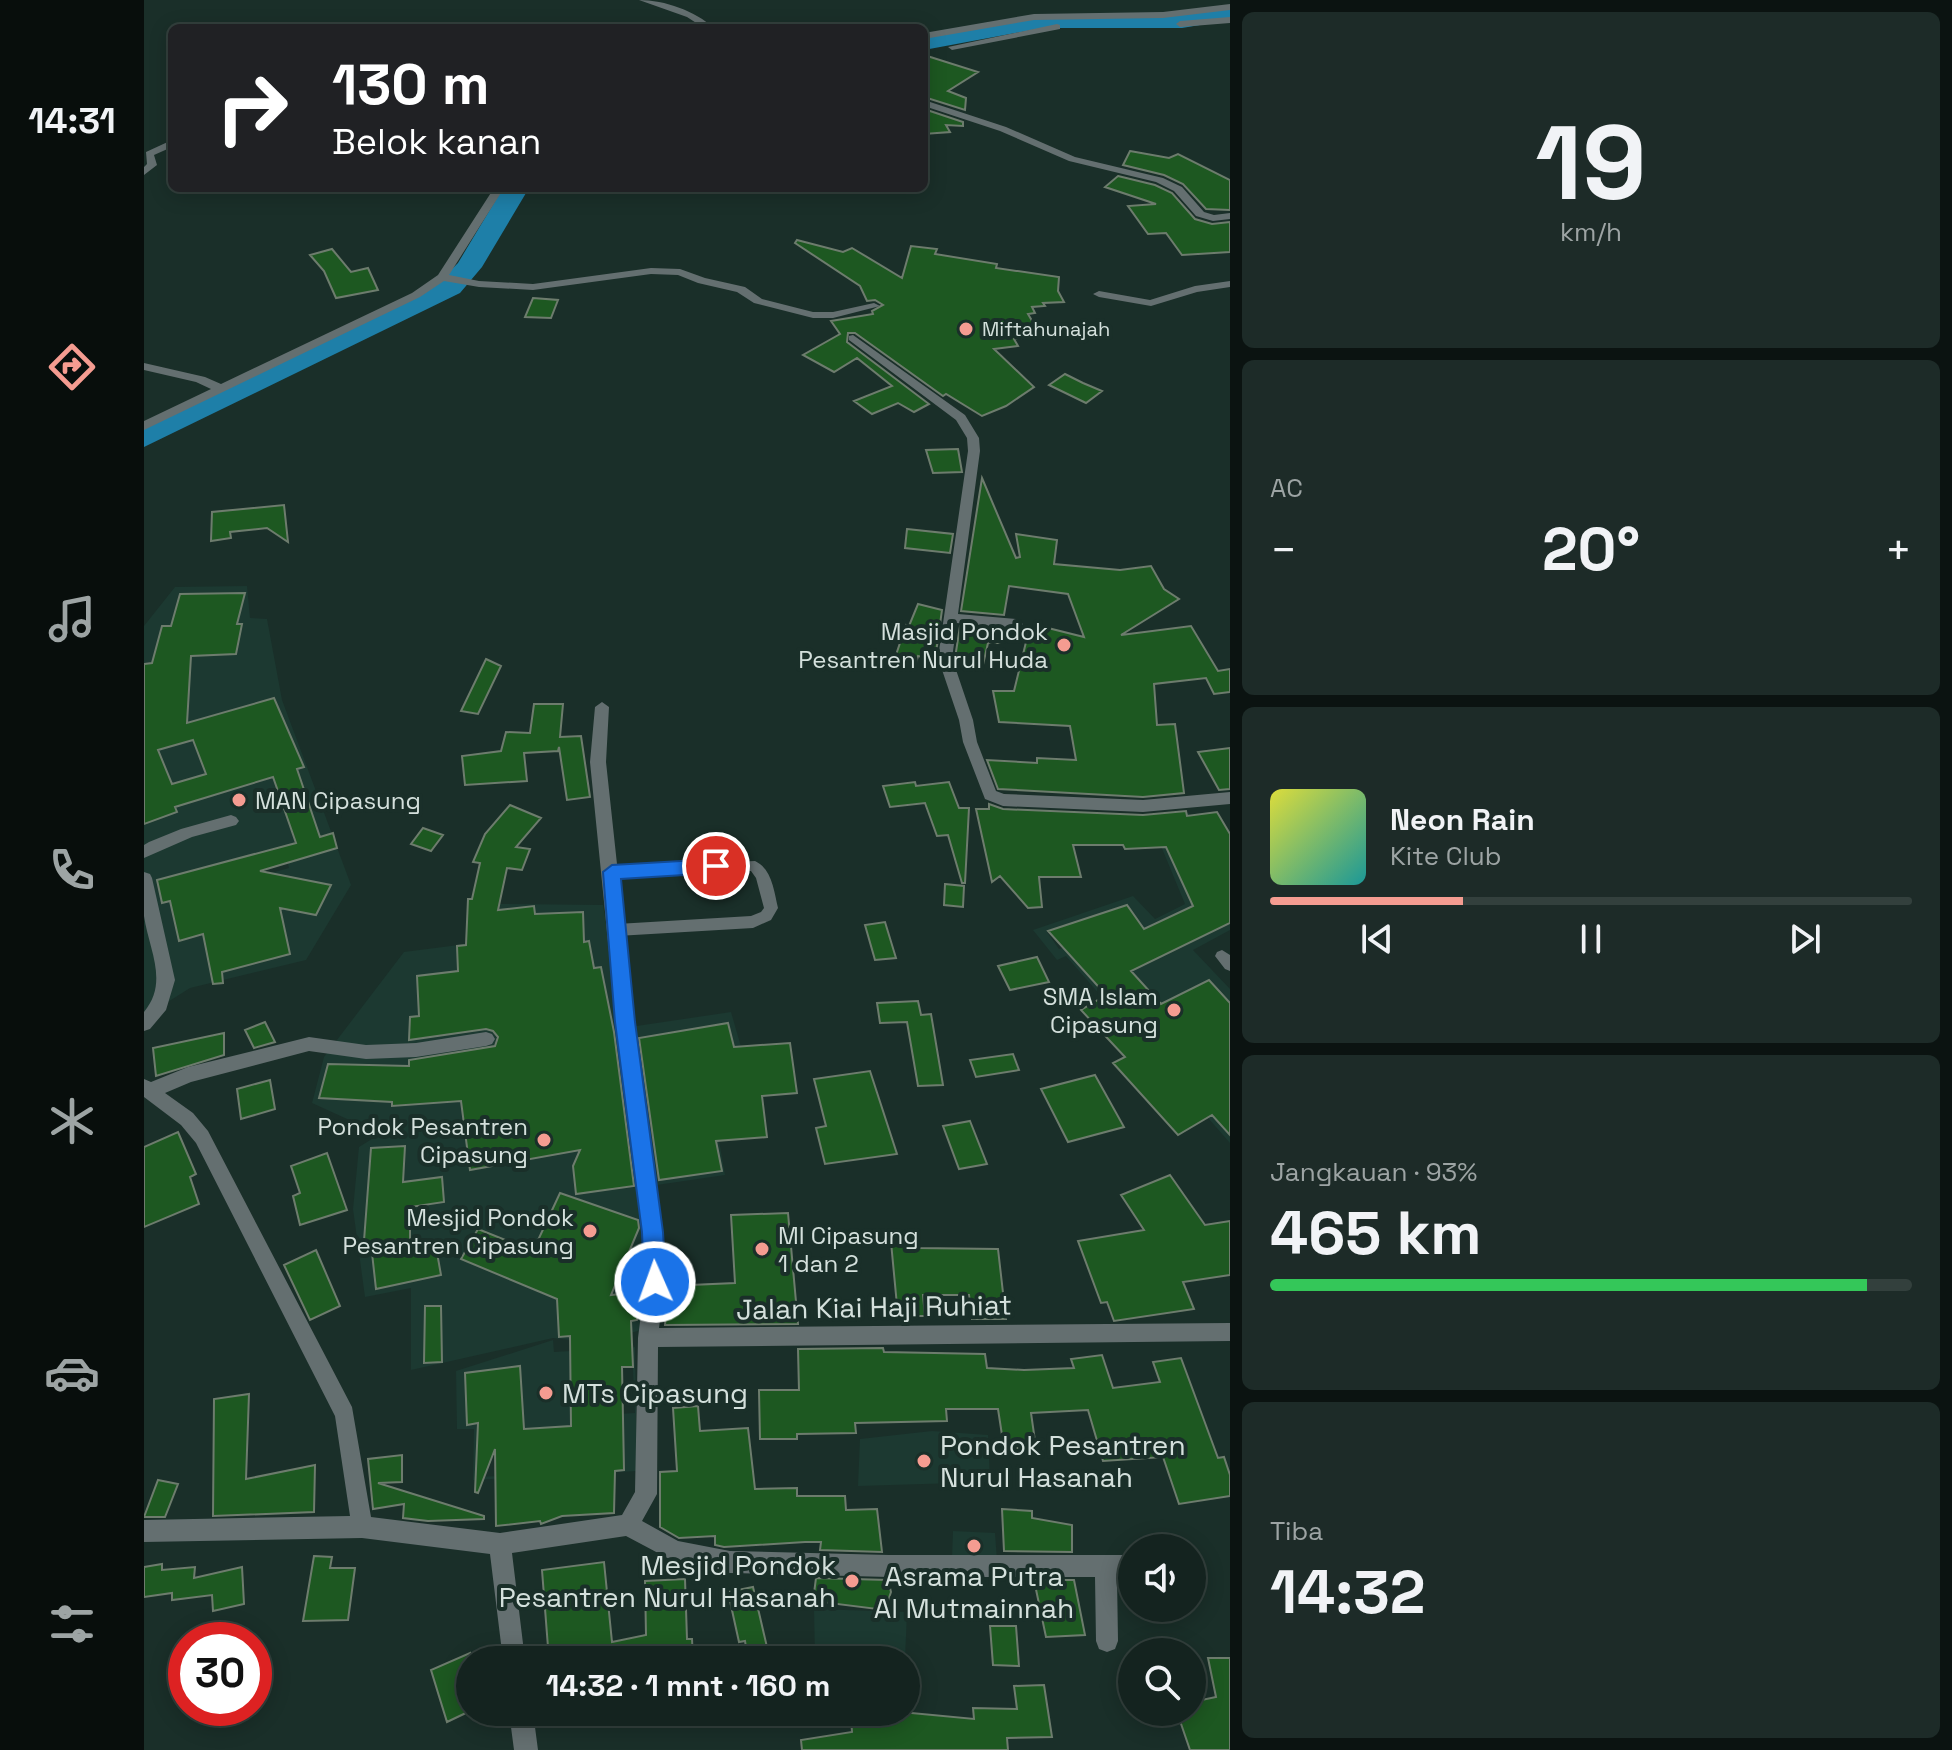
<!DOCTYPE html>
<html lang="id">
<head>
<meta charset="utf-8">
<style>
  :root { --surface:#14231f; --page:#1d2b28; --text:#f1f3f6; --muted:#9da4a4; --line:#33403d; --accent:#f59c91 }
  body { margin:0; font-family:"Space Grotesk",sans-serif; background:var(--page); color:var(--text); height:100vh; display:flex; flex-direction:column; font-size:30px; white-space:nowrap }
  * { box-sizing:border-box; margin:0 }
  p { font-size:26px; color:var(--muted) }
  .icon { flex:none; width:44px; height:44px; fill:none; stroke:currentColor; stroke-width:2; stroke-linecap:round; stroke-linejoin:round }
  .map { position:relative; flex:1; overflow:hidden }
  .side { display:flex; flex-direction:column; gap:12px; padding:12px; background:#0b1311; width:722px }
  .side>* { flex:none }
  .top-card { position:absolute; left:24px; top:24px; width:760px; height:168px; border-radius:12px; box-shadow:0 4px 20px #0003,0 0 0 2px var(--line); background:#202124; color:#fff; overflow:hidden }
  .tools { position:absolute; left:974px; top:1534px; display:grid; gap:16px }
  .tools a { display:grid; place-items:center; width:88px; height:88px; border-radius:50%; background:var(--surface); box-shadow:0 4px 20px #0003,0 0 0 2px var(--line); font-size:40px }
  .speed { position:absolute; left:24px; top:1622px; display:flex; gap:16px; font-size:40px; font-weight:700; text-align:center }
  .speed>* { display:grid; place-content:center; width:104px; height:104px; border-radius:50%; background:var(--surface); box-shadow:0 4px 20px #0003,0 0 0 2px var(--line); line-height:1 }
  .speed .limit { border:12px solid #d22; background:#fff; color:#111 }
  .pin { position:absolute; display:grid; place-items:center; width:68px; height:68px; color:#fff; margin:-34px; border:4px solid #fff; border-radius:50%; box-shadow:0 2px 8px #0007 }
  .me { position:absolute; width:88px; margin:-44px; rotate:358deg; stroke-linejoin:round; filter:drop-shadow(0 0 6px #0008) }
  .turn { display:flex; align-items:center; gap:28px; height:168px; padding:0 32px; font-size:36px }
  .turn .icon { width:104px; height:104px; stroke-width:2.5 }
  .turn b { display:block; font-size:56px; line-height:68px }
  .big { font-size:60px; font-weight:800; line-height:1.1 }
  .side .widget { flex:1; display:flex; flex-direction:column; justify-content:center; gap:12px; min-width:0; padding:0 28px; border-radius:12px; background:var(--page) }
  .side .dial { align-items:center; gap:0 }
  .dial b { font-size:104px; line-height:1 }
  .song { display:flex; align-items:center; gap:24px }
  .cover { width:96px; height:96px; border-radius:12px; background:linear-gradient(135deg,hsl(60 70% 55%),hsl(180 70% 35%)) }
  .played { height:8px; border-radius:4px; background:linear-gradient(90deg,var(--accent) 30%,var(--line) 30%) }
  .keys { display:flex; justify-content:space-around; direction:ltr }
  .heat { display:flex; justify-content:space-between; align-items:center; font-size:44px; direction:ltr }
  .charge { height:12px; border-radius:6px; background:linear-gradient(90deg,#34c759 93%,var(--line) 0) }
  .trip { position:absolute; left:312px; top:1646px; width:464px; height:80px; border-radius:40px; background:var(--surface); box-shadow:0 4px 20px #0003,0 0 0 2px var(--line); font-weight:800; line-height:80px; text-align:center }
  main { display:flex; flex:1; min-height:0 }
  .menu { display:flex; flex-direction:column; width:144px; justify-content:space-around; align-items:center; background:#080e0c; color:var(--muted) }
  .menu .icon { width:56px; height:56px }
  .menu .on { color:var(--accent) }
  .menu b { font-size:36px; color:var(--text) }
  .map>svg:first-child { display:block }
</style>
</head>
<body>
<main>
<nav class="menu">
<b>14:31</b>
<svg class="icon on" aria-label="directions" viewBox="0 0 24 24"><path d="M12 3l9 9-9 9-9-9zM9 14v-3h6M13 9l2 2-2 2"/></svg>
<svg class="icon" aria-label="music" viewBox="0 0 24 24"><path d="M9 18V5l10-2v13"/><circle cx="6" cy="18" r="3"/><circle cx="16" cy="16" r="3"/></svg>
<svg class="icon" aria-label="phone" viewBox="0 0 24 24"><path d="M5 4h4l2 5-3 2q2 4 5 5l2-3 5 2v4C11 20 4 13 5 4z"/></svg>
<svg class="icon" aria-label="climate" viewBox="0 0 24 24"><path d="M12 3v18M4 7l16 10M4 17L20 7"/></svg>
<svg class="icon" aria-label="car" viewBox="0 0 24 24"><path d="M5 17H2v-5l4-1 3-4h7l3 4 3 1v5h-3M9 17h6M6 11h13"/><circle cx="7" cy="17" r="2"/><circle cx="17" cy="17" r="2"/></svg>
<svg class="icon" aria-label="filters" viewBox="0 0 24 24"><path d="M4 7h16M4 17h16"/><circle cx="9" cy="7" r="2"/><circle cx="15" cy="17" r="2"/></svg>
</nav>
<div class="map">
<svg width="1086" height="1750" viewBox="0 0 1086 1750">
  <rect width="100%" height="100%" fill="#1a2f29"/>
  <!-- built -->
  <path fill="#1c3931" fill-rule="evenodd" d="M103 586 106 618 123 619 138 700 207 885 162 960 46 988 0 1017V824L33 812 23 789 26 779 17 757 0 763V754L42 742 0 707 44 702 46 679 20 662 0 663V626L31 587ZM100 593 95 616 29 617 36 594ZM98 624 92 654 10 656 18 626ZM130 698 159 767 41 804 34 783 62 774 43 723ZM155 775 182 851 157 859 131 782ZM140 847 145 868 19 903ZM135 875 186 885 172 915 120 905ZM29 911 115 918 35 941ZM138 917 146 954 68 974 60 937Z
    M1045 813 1081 886 1086 888 959 949 929 958 1086 1135V1143L922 956 913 960 889 930 989 896 1011 919 1041 904 1005 817ZM1010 821 1078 888 1042 892ZM983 905 995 923 915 949 903 932Z
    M356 904 459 905 479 1028 587 1012 604 1071 564 1077 581 1175 499 1187 504 1220 500 1329 453 1343 409 1338 267 1370V1288L221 1297 209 1209 215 1147 236 1134 168 1103 180 1057 260 952 354 940Z
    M1086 923V930L1049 950 1086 989V1003L1065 980 1017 1004 987 971Z
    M409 1340 410 1352 491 1347 493 1471 329 1480 330 1429H313L312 1371ZM488 1349 491 1413 427 1417ZM376 1366 379 1417 324 1424 321 1373ZM479 1424 480 1470 332 1477 334 1431Z
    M788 1431 844 1435 846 1482 714 1486 716 1439Z
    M809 1531 851 1533 853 1560 808 1558Z
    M670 1609 763 1612 761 1660H671Z"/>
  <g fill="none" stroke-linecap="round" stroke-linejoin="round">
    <!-- river -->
    <path fill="#1e7fa8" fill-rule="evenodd" d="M1086 8V20L1038 28H899L780 50V36L899 14H1038Z
      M359 188H385L338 267 316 293 0 447V426L296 281 314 263Z"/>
  </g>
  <!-- building -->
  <path fill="#1d5821" stroke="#6d7c6d" stroke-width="2" fill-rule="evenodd" d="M780 55 834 72 804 91 822 98 821 110 780 97Z
    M780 109 819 122V126L802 125 806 132 780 134Z
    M986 151 1025 158 1034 154 1086 180V210L1062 209 1039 184 1020 175 979 165Z
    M974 176 1011 185 1028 193 1051 219 1068 224 1086 222V252L1038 255 1022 233 1004 234 984 206 1012 204 961 187Z
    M653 240 699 252 708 248 758 278 767 246 793 249 791 254 853 264 852 268 915 277 914 291 920 302 899 303 901 306 888 307 891 313 884 314 897 336 870 339 874 346 850 349 890 387 862 406 838 416 802 394 799 396 711 333H704L703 342 785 404 770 412 754 403 728 414 710 401 748 386 713 358 690 372 659 355 696 334 687 321 729 314 728 311 739 305 731 300 723 301 716 286 651 243Z
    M188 249 207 272 224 268 234 290 192 298 180 271 166 255Z
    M389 298 414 300 407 318 381 317Z
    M921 374 939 383 958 391 942 403 905 385Z
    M814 449 818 472 789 473 782 450Z
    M838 478 872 558 876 557 872 534 913 540 910 564 976 570 1007 566 1020 589 1035 599 977 635 1047 626 1074 671 1086 669V692L1070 694 1062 678 1010 684 1013 725 1031 724 1040 793 999 797 854 789 843 760 893 763V758L932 760 926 726 855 722 849 691H870L884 634 893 636 896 626 940 637 924 594 865 586 860 615 817 611Z
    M140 505 144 542 123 528 86 532 87 538 67 541 68 512Z
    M763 529 809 534 806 553 761 548Z
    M101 593 93 624H98L92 654 47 656 43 723 130 698 160 767 153 769 176 837 189 833 193 848 116 871 187 885 172 915 136 908 146 954 78 972 79 983 69 984 59 934 35 941 26 901 18 903 13 880 152 843 129 777 31 807 33 812 0 824V664L8 663 18 626H27L36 594ZM49 740 62 774 28 784 14 750Z
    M774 604 798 610 791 660 774 656 771 667 749 664 762 625 765 626Z
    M816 626 858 631 856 643H844L838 669 813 664 811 658Z
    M342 659 357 666 334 714 317 711Z
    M390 704H419L416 737 437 736 446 797 423 800 415 747 414 751 380 753 383 781 321 785 318 756 357 751 362 732 386 733Z
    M1086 748V789L1075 790 1054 752Z
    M771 782 772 786 805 782 815 808H825L821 883H818L804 835 793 836 781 803 746 807 739 786Z
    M845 804 859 809 999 815 1042 811 1043 816 1073 812 1086 834V923L987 971 1017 1004 1065 980 1086 1003V1135L1068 1115 1034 1135 969 1063 981 1057 937 1010 962 995 904 931 983 905 1000 929 1049 906 1022 847 981 849 979 845H929L937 877H895L898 907 884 908 856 876 848 882 832 809H845Z
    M366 805 397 818 372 847 386 849 378 870 363 868 354 910 390 906 391 914 439 912 440 942 445 941 450 968 457 967 470 1032 490 1186 432 1194 429 1166 436 1150 326 1170 317 1101 248 1106V1102L175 1098 184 1064 265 1066V1060L351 1046 354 1037 349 1031 342 1029 265 1040 266 1017 275 1016 273 976 314 971 313 946 322 945 324 899H328L336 863 329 862 341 834Z
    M279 828 299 835 287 851 267 844Z
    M801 884 820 886 819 907 800 905Z
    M741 922 752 958 731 960 721 925Z
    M893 957 905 982 866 990 854 966Z
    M774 1001 777 1015 787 1014 799 1085 774 1086 763 1022 736 1023 733 1003Z
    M121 1022 131 1042 110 1048 101 1030Z
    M584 1023 590 1047 646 1043 653 1093 618 1096 623 1137 572 1141 578 1171 515 1180 495 1038Z
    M80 1033V1055L12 1076 9 1048Z
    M869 1054 875 1070 832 1077 826 1060Z
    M726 1071 753 1154 681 1164 672 1128 682 1126 670 1079Z
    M951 1075 980 1127 924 1142 897 1089Z
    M126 1080 131 1109 97 1119 93 1089Z
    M826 1121 843 1164 815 1169 799 1126Z
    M34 1132 52 1174 46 1177 55 1204 0 1227V1147Z
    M261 1146 259 1182 298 1177 300 1202 266 1207V1252L292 1247 297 1275 232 1289 228 1253 219 1254 227 1148Z
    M183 1153 203 1210 156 1225 149 1196 156 1193 147 1166Z
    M1026 1175 1061 1225 1086 1221V1275L1039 1282 1050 1309 970 1321 963 1302 957 1303 934 1241 1000 1230 977 1195Z
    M416 1193 494 1220 495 1228 467 1295 497 1292 493 1320 487 1321 489 1367H478L480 1470 471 1471 470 1513 418 1516 397 1524 396 1521 352 1526 351 1449 334 1493 331 1492 334 1423 323 1425 321 1373 376 1366 380 1429 427 1426 426 1336 415 1337 413 1299 317 1259 334 1229 389 1251Z
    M644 1213 654 1324 521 1325 524 1286 591 1283 587 1215Z
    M747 1242H774V1248L854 1249 862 1319H828L825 1295H779L781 1316H754Z
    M172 1250 196 1306 166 1320 140 1265Z
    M281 1306H297L298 1362 280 1363Z
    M739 1348 740 1352 841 1354 843 1368 880 1370 930 1368 927 1359 958 1355 969 1388 1016 1382 1009 1362 1037 1358 1074 1458 1080 1457 1086 1475V1496L1035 1504 1019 1457 959 1461 944 1410 887 1413 892 1448H860L854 1409H802L803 1421 711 1423 712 1433 653 1434V1439H616L615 1390H655L654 1349Z
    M105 1394 102 1479 171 1465 170 1512 69 1516 70 1399Z
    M554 1406 556 1431 604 1428 611 1489 653 1488V1496H701L702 1510 733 1509 738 1552 676 1550 677 1542H661L580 1547 571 1545V1536L535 1538 516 1527V1472L533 1471 529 1408Z
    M258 1455V1482L234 1483 340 1516V1519L284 1521 259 1518 260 1504 229 1509 224 1459Z
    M14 1480 34 1484 21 1517H0Z
    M858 1509 888 1511V1518L928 1525V1552L860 1551Z
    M170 1556 188 1557 186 1568H211L204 1620 159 1621Z
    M460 1562 468 1642 502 1635 501 1581 541 1579 543 1639H548L549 1660H405L398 1570Z
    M18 1564V1570L51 1567 50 1578 98 1567 100 1604 69 1611 68 1595 28 1600V1593L0 1597V1567Z
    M672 1578 744 1580 747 1592 741 1610 669 1601Z
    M890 1580H930L941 1635 902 1637Z
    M609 1587 626 1660H604L601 1641 595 1642 584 1592Z
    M846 1626H872L875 1666 849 1665Z
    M326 1653V1711L303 1722 287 1670Z
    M1064 1658H1086V1750H1046L1033 1712H1048V1702L1072 1697Z
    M900 1685 908 1737 863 1738 864 1750H658L657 1740 708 1732 707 1717 757 1712 830 1719 829 1708 873 1709 870 1686Z"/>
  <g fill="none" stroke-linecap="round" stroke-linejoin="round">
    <!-- lane -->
    <path fill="#646f70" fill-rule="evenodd" d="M611 861C628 869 630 891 634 908L627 920 609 928 473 936 468 934 466 930 468 926 473 924 607 916 617 912 620 908 612 878 607 871 468 877 463 876 461 872 463 868Z
      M1078 950 1086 955V971L1081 969 1071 956 1073 952Z"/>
    <!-- street -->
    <path fill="#646f70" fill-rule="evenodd" d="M495 0C521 0 551 11 570 28H560L543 17Z
      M1086 4V10L1019 18 890 20 780 39V33L890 14 1019 12Z
      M1086 17V23L1036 27 1032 24 1036 21Z
      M913 24 916 25V29L808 50 804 47Z
      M780 100 862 127 931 157 1019 178 1038 187 1060 212 1070 215 1086 213V219L1069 221 1052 216 1030 191 1012 182 925 161 856 131 780 106Z
      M28 140V147L10 155 13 165 0 175V167L3 164 2 152Z
      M350 188H360L305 275 335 281 389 284 507 268 536 269 561 278 601 287 618 299 669 312H689L730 303 736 306 689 318H669L610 303 593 292 554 283 534 275 507 274 389 290 335 287 300 281 276 297 0 430V421L67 389 52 382 0 370V363L61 377 77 384 268 293 294 275Z
      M1086 281V287L1053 292 1007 306 955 297 949 294 955 291 1006 300 1051 286Z
      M709 335 821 415 835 438 836 451 814 614 872 619 879 624 872 629 813 623 808 658 829 720 833 742 852 791 860 794 999 800 1086 792V804L999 812 859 806 841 799 819 742 815 720 794 658 824 451 823 438 812 420 705 340V336Z
      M458 702 465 707 462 762 490 1022 519 1232 521 1282 515 1328 1086 1323V1341L514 1347 513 1494 498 1521 534 1541 586 1551 745 1555H988V1577H973L974 1641 971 1649 963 1652 955 1649 952 1641 951 1577H745L586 1573 531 1562 482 1536 368 1553 381 1660H359L346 1554 218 1538 0 1542V1520L206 1516 191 1416 52 1143 37 1125 0 1097V1079L7 1082 44 1067 165 1037 222 1045 272 1043 342 1032 348 1034 351 1039 348 1044 342 1046 272 1057 222 1059 165 1051 47 1082 21 1093 49 1113 64 1131 208 1407 227 1517 356 1533 478 1515 491 1492 494 1338 501 1282 499 1232 472 1022 446 762 451 707Z
      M87 815 92 817 95 821 92 825 48 837 0 858V845L5 842 37 829Z
      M0 872 6 874 8 878 31 980 22 1010 6 1029 0 1031V1012C25 982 5 950 0 916 0 902 0 886 0 872Z
      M365 1712H389L394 1750H370Z"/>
  </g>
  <!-- route -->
  <path fill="#1a73e8" stroke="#114b97" stroke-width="2" d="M572 859 581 866 572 873 477 879 491 1022 519 1232 522 1282 519 1290 511 1293 503 1290 500 1282 498 1232 471 1022 459 872 468 865Z"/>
  <!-- markers -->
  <g fill="#f59c91" stroke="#1a2f29" stroke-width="3">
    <circle cx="822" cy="329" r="8"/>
    <circle cx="920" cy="645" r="8"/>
    <circle cx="95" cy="800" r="8"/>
    <circle cx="1030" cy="1010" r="8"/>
    <circle cx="400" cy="1140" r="8"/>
    <circle cx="446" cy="1231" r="8"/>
    <circle cx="618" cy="1249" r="8"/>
    <circle cx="402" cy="1393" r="8"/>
    <circle cx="780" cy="1461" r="8"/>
    <circle cx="830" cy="1546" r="8"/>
    <circle cx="708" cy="1581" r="8"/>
  </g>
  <g text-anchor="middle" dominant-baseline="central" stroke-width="8" stroke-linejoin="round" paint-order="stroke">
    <!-- far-poi labels -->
    <g font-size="20" fill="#d4e0dc" stroke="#1a2f29" text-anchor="start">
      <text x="838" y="329">Miftahunajah</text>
    </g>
    <!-- poi labels -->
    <g font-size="24" fill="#d4e0dc" stroke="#1a2f29" text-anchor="end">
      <text x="904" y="631">Masjid Pondok<tspan x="904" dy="28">Pesantren Nurul Huda</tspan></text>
      <text x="111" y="800" text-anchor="start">MAN Cipasung</text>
      <text x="1014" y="996">SMA Islam<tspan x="1014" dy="28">Cipasung</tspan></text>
      <text x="384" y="1126">Pondok Pesantren<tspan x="384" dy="28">Cipasung</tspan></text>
      <text x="430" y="1217">Mesjid Pondok<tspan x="430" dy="28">Pesantren Cipasung</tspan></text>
      <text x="634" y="1235" text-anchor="start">MI Cipasung<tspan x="634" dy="28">1 dan 2</tspan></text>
    </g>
    <!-- near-street labels -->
    <g font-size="28" fill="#d4e0dc" stroke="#1a2f29">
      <text transform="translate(730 1307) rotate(-1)">Jalan Kiai Haji Ruhiat</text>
    </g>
    <!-- near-poi labels -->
    <g font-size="28" fill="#d4e0dc" stroke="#1a2f29" text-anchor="start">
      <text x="418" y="1393">MTs Cipasung</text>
      <text x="796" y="1445">Pondok Pesantren<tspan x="796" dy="32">Nurul Hasanah</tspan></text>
      <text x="692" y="1565" text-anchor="end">Mesjid Pondok<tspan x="692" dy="32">Pesantren Nurul Hasanah</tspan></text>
      <text x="830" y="1576" text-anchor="middle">Asrama Putra<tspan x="830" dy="32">Al Mutmainnah</tspan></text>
    </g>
  </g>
</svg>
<div class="tools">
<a><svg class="icon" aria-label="sound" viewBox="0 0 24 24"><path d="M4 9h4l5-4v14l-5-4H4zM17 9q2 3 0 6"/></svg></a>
<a><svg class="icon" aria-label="search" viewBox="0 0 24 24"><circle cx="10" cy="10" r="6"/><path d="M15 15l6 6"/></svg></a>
</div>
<div class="speed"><div class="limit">30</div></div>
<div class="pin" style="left:572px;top:866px;background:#d93025"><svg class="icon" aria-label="arrive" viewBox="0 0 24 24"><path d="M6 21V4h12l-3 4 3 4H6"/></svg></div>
<svg class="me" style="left:511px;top:1282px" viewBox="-20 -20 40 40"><circle r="17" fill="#1a73e8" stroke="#fff" stroke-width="3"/><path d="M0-11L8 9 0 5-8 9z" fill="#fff"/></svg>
<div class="trip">14:32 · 1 mnt · 160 m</div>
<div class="top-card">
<div class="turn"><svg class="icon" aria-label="right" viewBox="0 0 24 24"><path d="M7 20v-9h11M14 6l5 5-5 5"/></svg><div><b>130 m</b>Belok kanan</div></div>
</div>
</div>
<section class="side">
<div class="widget dial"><b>19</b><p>km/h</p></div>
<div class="widget"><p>AC</p>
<div class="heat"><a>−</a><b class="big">20°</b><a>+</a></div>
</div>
<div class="widget">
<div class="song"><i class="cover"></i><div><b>Neon Rain</b><p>Kite Club</p></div></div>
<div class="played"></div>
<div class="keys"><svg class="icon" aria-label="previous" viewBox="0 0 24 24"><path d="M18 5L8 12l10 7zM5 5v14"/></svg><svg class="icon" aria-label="pause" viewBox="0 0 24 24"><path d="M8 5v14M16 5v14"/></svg><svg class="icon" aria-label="next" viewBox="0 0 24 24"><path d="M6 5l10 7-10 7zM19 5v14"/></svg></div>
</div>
<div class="widget"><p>Jangkauan · 93%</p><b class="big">465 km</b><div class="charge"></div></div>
<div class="widget"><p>Tiba</p><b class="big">14:32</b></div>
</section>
</main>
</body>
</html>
